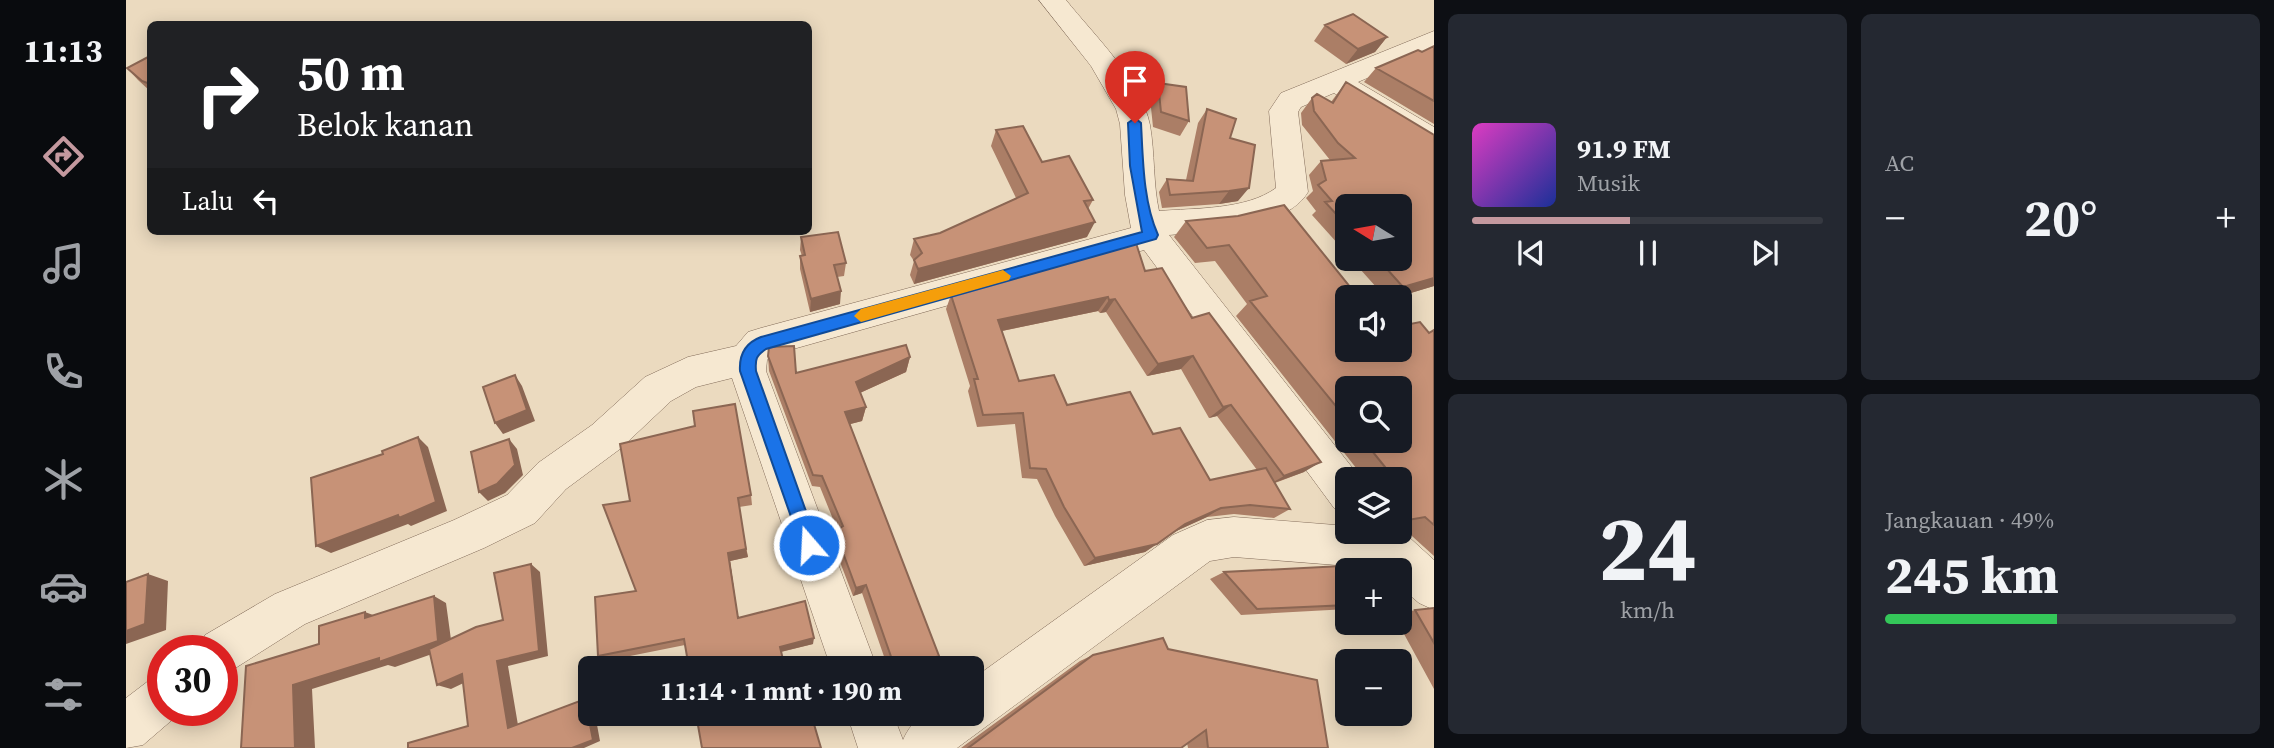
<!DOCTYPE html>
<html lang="id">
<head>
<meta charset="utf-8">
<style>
  :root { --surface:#171b24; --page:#242831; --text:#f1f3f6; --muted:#9ea1a6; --line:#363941; --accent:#c4999f }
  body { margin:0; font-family:"Source Serif 4",serif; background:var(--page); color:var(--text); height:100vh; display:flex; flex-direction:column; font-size:26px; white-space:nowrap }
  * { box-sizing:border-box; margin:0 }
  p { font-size:23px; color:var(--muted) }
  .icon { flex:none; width:38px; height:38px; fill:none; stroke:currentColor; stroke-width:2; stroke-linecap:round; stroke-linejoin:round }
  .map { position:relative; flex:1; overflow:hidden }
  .side { display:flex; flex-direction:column; gap:14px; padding:14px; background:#0d0f14; width:840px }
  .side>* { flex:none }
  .top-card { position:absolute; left:21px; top:21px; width:665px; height:214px; border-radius:10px; box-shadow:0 4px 18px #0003; background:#202124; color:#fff; overflow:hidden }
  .needle { width:46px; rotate:281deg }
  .buttons { position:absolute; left:1209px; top:194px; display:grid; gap:14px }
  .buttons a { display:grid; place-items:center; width:77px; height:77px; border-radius:10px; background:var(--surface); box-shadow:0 4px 18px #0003; font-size:35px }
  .speed { position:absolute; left:21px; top:635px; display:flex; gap:14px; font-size:35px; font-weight:700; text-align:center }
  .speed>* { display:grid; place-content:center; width:91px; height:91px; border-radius:50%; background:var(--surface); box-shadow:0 4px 18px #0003; line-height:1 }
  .speed .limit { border:10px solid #d22; background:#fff; color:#111 }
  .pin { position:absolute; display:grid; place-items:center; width:60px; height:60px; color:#fff; margin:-72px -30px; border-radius:50% 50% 50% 0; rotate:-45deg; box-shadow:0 0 7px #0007 }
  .pin .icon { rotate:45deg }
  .me { position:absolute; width:77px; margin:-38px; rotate:341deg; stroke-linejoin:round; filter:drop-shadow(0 0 5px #0008) }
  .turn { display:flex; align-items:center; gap:24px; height:147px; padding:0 35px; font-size:32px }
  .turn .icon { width:91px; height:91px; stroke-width:2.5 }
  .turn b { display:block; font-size:49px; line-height:60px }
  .then { display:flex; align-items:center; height:66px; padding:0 35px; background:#0003; gap:14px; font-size:26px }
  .big { font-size:52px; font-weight:700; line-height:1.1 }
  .side .tile { flex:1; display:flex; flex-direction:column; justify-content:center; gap:10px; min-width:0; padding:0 24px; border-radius:10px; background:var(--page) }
  .side .dial { align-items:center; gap:0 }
  .dial b { font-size:91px; line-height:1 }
  .song { display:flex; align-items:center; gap:21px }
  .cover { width:84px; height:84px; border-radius:10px; background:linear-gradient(135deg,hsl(310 70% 55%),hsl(230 70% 35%)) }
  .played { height:7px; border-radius:4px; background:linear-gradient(90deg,var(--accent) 45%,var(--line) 45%) }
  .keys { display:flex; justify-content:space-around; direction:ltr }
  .heat { display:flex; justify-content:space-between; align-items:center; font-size:38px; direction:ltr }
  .charge { height:10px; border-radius:5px; background:linear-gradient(90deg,#34c759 49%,var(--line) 0) }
  .side .tiles { flex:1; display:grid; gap:14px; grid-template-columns:repeat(2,1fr) }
  .trip { position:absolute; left:452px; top:656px; width:406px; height:70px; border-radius:10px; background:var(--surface); box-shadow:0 4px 18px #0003; font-weight:700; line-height:70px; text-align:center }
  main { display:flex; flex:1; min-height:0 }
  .menu { display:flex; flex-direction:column; width:126px; justify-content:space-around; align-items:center; background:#090b0e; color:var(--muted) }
  .menu .icon { width:49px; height:49px }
  .menu .current { color:var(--accent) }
  .menu b { font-size:32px; color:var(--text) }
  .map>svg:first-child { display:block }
</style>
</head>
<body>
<main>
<nav class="menu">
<b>11:13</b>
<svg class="icon current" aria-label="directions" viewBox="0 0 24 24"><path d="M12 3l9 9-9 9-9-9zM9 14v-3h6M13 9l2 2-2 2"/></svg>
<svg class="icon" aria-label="music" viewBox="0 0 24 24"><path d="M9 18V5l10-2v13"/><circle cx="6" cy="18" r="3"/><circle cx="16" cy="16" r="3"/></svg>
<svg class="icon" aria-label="phone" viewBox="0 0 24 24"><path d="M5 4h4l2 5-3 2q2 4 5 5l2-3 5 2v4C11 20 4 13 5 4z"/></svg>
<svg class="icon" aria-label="climate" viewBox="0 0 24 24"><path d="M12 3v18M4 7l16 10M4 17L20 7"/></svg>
<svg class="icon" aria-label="car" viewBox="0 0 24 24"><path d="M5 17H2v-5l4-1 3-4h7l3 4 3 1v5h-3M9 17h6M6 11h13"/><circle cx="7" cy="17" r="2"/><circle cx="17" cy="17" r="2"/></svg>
<svg class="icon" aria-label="filters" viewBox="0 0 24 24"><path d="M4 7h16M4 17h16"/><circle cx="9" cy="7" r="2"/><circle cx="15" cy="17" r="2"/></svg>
</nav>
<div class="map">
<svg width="1308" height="748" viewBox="0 0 1308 748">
  <rect width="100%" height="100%" fill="#ebdabf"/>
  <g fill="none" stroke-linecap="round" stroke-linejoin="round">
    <defs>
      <path id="minor" d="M913 0H940C968 35 1015 80 1024 125 1029 154 1027 183 1033 211 1069 208 1120 210 1150 188L1143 111 1155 93 1308 31V49L1232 82 1308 127V151L1297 148 1208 93 1175 107 1172 112 1182 192C1162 228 1081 232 1043 235L1236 480H1222V513L1208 508 1018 250 646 355 641 360 640 371 751 668H705L606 378 570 387 545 401 494 449 440 489 409 523 358 548 179 624 111 667 96 673V651H72L79 635 149 594 328 520 381 495 412 463 466 425 519 377 562 357 610 346 622 332 635 328 1005 228 999 195 994 124 990 109 965 66Z
        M1108 517 1222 526V532H1274V529L1308 560V610L1293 603 1274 587V570L1108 557 1084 561 831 748H732L721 714H767L777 740C792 706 813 714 845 714V680L1047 535 1081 520Z
        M37 675V710H55L53 714 17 745 0 748V698L21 682Z"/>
    </defs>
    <!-- minor casing -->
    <use href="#minor" stroke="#826b59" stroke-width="1"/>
    <!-- minor -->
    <use href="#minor" fill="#f6e8d1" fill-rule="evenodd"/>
  </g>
  <!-- wall -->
  <path fill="#ab7e66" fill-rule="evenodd" d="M1199 25 1261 37 1249 52 1220 64 1188 41Z
    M1308 46V124L1238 82 1250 68 1296 52Z
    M24 56V91L12 80 1 68Z
    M1220 82 1308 135V286L1268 298H1260L1225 259H1274L1222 206V255L1186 215 1190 211 1180 198 1187 191 1183 175 1195 161 1204 160 1176 125 1175 113 1186 98 1205 102Z
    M1032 83 1063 121 1054 136 1027 127 1024 98Z
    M1081 109 1104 138 1112 201 1093 204 1036 208 1033 192 1041 179 1060 180 1072 123Z
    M870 130 967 200 962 209 961 237 788 284 784 275 788 261 784 255 788 239 814 233 890 198 865 146Z
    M1112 216 1222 350 1303 333 1308 330V556L1276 527H1274V480H1237L1238 478 1110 316 1121 304 1089 261 1069 263 1048 237 1060 221ZM1222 388 1274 441H1222Z
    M675 237 720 263 718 276 711 277 714 304 684 312 674 269V256H676L674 250Z
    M1019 271 1066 318 1178 472 1149 483 1164 509 1148 518 1108 514 1081 517 1050 531 1019 552 958 566 929 516 911 479 896 478 889 424 851 427 842 391 844 386 820 309 825 295ZM972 311 974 313 980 312 1021 376 1055 369 1083 418 1091 416 1131 470 1084 480 1027 434 941 405 893 381 876 331Z
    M642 356 670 373 784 357 780 372 734 393 740 407 736 421 724 424 813 656 806 662 786 668H762L736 593 727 596 706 541 709 531 711 529 694 487 686 486 643 371Z
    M625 495 626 505 613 507 622 557 604 561 612 618 687 644 655 652 559 645 479 661 472 656 510 591 477 505Z
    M1222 570V609L1115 615 1084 579 1098 572Z
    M1308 608V689L1272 623H1274V614L1289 610Z
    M1042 649 1202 748H1062L1061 743 1055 748H835L954 661 967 655Z"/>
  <!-- shaded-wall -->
  <path fill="#8b6653" d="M1261 37 1249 52 1220 64 1232 49Z
    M1123 188 1112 201 1093 204 1103 191Z
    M969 222 961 237 788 284 792 269Z
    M1308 278V286L1268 298H1264L1277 287Z
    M715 291 714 304 684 312 685 299Z
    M982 297 972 311 866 333 872 320Z
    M989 299 980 312 974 313 983 300Z
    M1067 356 1055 369 1021 376 1032 364Z
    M784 357 780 372 727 396 730 382Z
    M389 375 396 386 409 421 377 434 369 423Z
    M1105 405 1091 416 1083 418 1097 407Z
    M740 407 736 421 717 426 719 412Z
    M292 437 302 447 321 511 285 526 282 524 205 553 190 546Z
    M383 439 391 449 397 475 379 493 362 501 353 492Z
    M1195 462 1178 472 1142 485 1158 476Z
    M1095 508 1081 517 1046 533 1059 524Z
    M1031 544 1019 552 958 566 969 558Z
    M620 549 622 557 604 561 613 624 602 553Z
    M405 564 414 572 422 656 382 666 393 731 382 728 371 661Z
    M22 574 42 581 40 630 0 644V631Z
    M740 585 736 593 727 596 730 588Z
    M308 596 320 603 326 647 269 667 262 665 186 689 189 748H169L167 685 253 658Z
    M239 612 255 618H239Z
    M688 638 687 644 654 652V647Z
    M813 656 806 662 786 668H777Z
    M336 674 348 678 325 689 311 685Z
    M459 699 464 701V714H469L474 741 458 748H446Z"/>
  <!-- building -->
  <path fill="#c79277" stroke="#8b6653" stroke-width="2" d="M1227 14 1261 37 1232 49 1199 25Z
    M1308 46V101L1250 68 1292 50 1296 52Z
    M24 56V84L16 81 1 68Z
    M1220 82 1308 135V278L1277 287 1252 259H1274V206H1222V227L1199 202 1206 201 1192 185 1200 180 1195 161 1229 158 1212 143 1188 111 1186 98 1191 94 1207 103Z
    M1032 83 1060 87 1063 121 1035 112Z
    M1081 109 1110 119 1104 138 1129 145 1123 188 1103 191 1044 195 1041 179 1067 181Z
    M897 126 916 162 943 156 967 200 958 201 969 222 792 269 788 260 796 253 788 239 814 233 902 193 870 130Z
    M1158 205 1233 298H1222V350H1274V326L1294 322 1303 333 1308 330V525L1299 517 1282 520 1274 509V480H1263L1257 472 1259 467 1238 441H1274V388H1222V421L1124 301 1141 296 1103 245 1081 248 1060 221 1112 216Z
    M712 232 720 263 708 265 715 291 685 299 674 256 679 255 675 237Z
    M1010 243 1019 271 1036 268 1066 318 1083 313 1195 462 1158 476 1105 405 1097 407 1067 356 1032 364 989 299 983 300 982 297 872 320 893 381 928 375 941 405 1004 392 1027 434 1054 428 1084 480 1140 468 1164 509 1124 505 1095 508 1059 524 1031 544 969 558 938 507 920 469 904 468 897 413 857 415 848 379H852L825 295Z
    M780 345 784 357 730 382 740 407 719 412 813 656 777 668H769L740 585 730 588 709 531 717 526 696 476 687 475 642 356 643 347 668 346 670 373Z
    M389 375 401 410 369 423 357 387Z
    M609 404 625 495 612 498 620 549 602 553 612 618 679 601 688 638 654 647 659 668H563L558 639 472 656 469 597 510 591 477 505 504 501 494 444 569 426 567 411Z
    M292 437 310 502 273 518 272 515 190 546 185 478 257 454 256 451Z
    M383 439 389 465 371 484 353 492 345 452Z
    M405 564 413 651 371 661 382 728 459 699 467 740 446 748H282V743L342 726 336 674 311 685 303 649 350 627 377 620 368 573Z
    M1235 565 1237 570H1222V605L1131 609 1098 572Z
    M22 574 19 624 0 631V582Z
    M308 596 312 641 253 662V658L167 685 169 748H115L120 666 193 644V626L239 612V618Z
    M1308 608V643L1289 610Z
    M1037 638 1042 649 1191 680 1202 748H1082L1080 730 1055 748H842L967 655Z
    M570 714H685L695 748H576Z"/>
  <!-- route -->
  <path fill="#1a73e8" stroke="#114b97" stroke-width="2" d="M1009 118 1015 123C1017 159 1017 202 1032 235L1030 239 640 349C630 356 629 359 630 371L692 545 690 551 683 554 677 551 614 371C613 355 619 343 635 337L1016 232 1004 166 1002 123Z"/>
  <!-- slow -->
  <path fill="#f59e0b" d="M877 270 885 276 883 280 735 322 728 316 735 309Z"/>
</svg>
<div class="buttons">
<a><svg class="needle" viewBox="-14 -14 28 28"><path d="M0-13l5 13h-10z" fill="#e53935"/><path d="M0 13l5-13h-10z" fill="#9ea1a6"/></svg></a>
<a><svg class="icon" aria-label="sound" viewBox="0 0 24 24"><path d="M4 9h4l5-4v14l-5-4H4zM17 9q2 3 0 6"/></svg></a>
<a><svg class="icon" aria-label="search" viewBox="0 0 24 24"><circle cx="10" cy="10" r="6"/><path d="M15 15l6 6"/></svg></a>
<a><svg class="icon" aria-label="layers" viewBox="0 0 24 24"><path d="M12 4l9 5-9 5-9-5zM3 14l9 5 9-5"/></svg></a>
<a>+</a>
<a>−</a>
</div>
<div class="speed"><div class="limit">30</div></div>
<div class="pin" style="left:1009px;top:123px;background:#d93025"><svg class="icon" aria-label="arrive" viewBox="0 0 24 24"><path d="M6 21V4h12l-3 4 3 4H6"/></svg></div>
<svg class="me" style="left:683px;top:545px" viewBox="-20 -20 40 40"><circle r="17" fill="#1a73e8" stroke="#fff" stroke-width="3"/><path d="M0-11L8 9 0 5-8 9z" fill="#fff"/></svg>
<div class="trip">11:14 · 1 mnt · 190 m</div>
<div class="top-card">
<div class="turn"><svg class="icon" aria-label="right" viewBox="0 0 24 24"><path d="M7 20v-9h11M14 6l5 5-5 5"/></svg><div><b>50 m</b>Belok kanan</div></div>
<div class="then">Lalu<svg class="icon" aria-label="left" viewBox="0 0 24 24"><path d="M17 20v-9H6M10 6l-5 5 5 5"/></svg></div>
</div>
</div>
<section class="side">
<div class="tiles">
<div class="tile">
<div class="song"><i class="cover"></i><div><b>91.9 FM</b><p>Musik</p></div></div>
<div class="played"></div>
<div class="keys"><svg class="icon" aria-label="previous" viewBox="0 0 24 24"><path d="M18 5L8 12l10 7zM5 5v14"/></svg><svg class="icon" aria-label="pause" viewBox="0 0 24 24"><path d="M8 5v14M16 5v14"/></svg><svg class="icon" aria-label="next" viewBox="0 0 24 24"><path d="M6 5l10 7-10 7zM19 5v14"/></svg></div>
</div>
<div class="tile"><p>AC</p>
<div class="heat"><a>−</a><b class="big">20°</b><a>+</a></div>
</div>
<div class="tile dial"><b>24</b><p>km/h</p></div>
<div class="tile"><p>Jangkauan · 49%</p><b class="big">245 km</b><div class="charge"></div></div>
</div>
</section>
</main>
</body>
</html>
